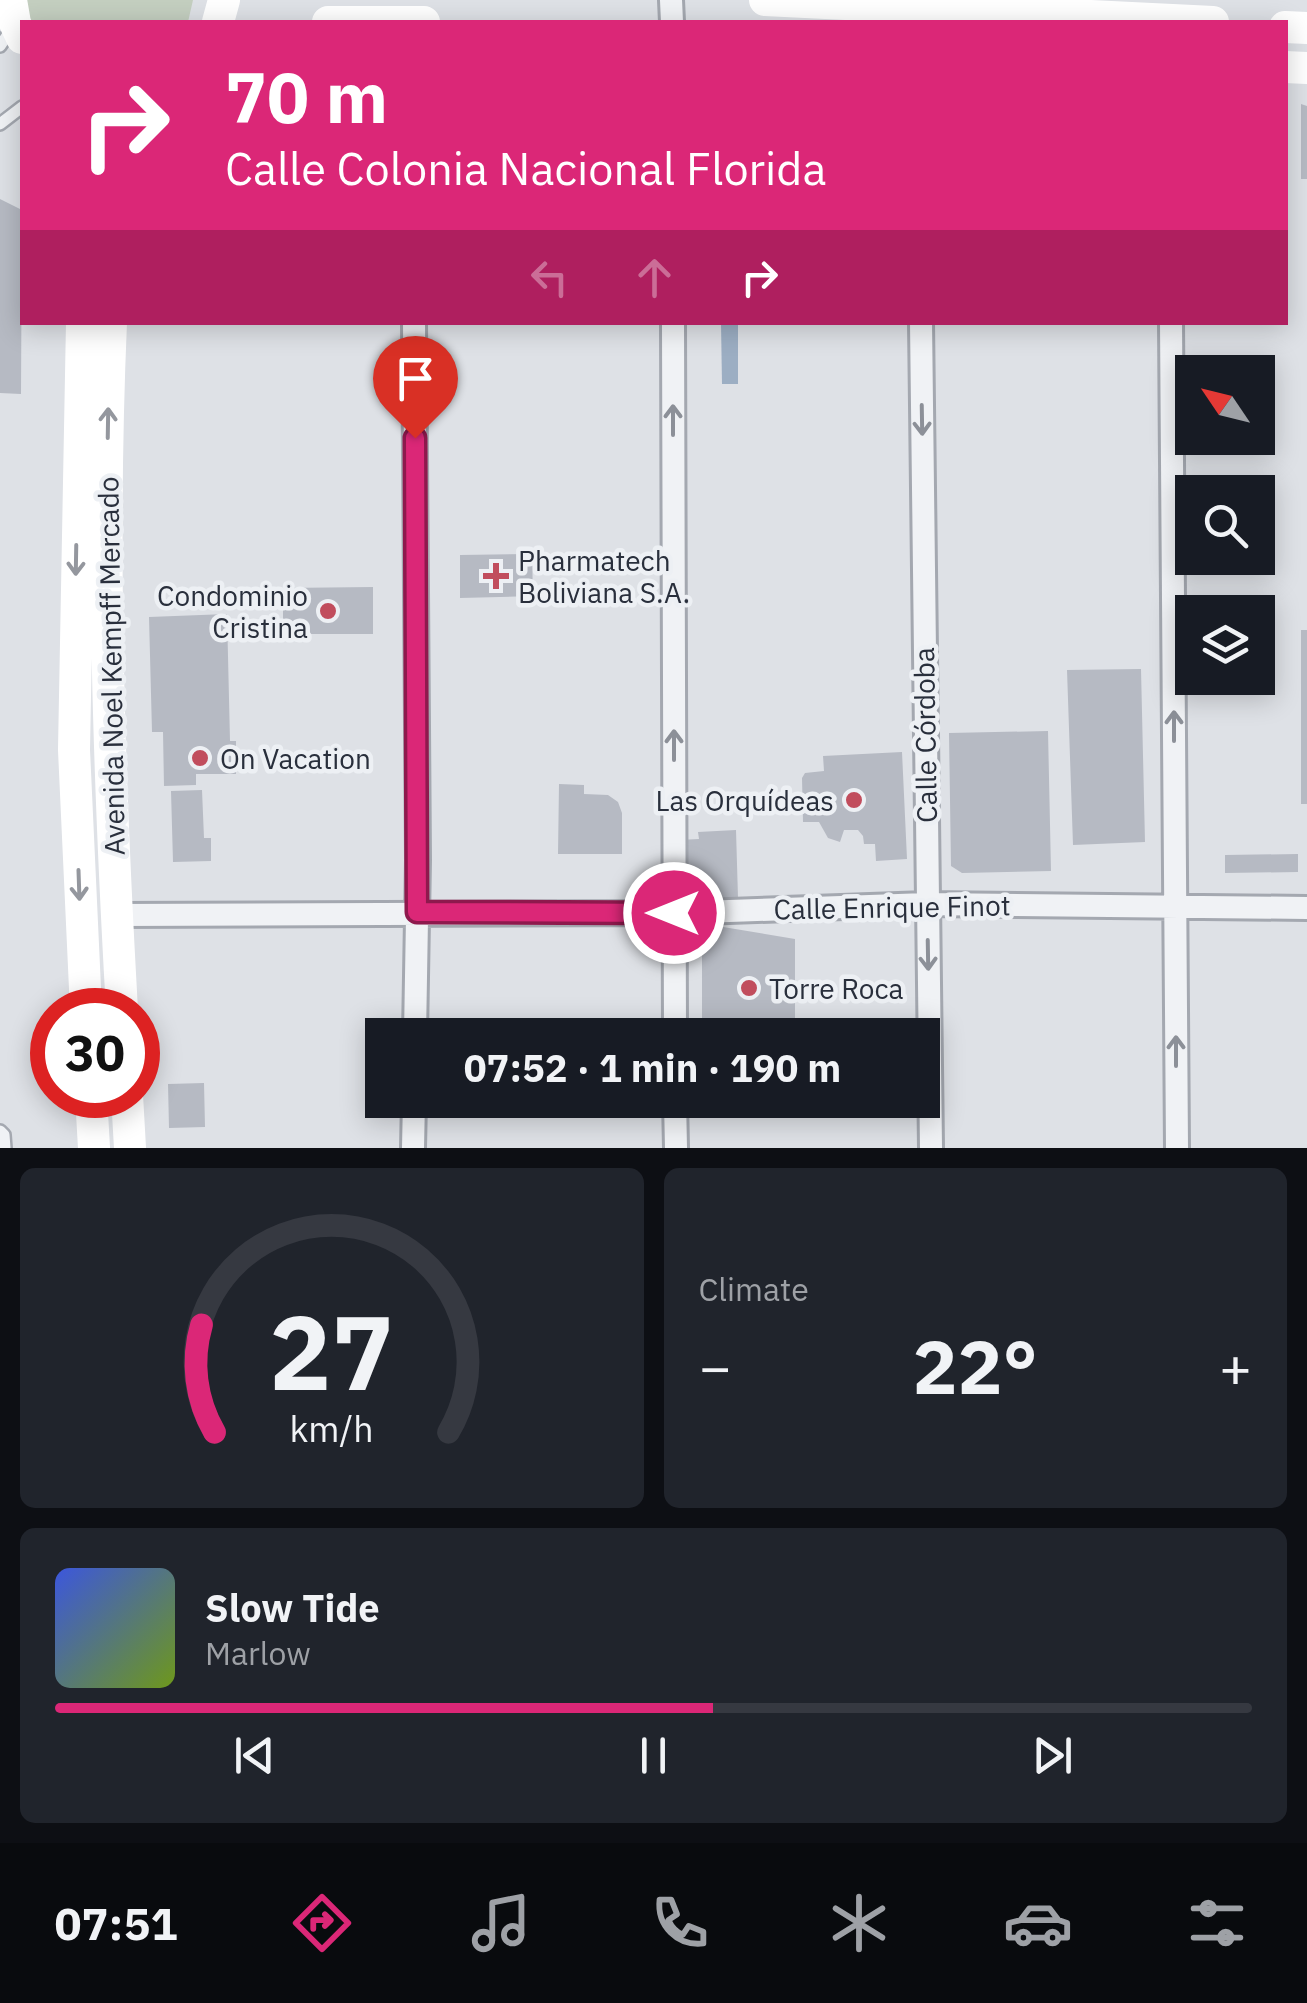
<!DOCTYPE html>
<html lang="en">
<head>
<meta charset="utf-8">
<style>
  :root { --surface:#171b24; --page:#20242c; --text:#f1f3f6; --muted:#9ea1a6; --line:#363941; --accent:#db2777 }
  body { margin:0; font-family:"IBM Plex Sans",sans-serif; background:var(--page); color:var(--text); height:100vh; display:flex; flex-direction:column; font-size:38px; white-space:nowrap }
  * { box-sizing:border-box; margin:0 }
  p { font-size:32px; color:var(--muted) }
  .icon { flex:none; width:55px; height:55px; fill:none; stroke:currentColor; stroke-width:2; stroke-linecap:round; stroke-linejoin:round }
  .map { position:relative; height:1148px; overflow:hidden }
  .details { display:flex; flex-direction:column; gap:20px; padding:20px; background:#0d0f14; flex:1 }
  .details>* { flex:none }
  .guide { position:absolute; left:20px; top:20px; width:1268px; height:305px; border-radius:0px; box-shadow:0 5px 25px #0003; background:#db2777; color:#fff; overflow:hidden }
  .needle { width:65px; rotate:305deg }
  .buttons { position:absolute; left:1175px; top:355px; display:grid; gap:20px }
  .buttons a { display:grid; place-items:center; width:100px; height:100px; border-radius:0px; background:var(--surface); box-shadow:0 5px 25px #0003; font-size:50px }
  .speed { position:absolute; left:30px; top:988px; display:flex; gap:20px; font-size:50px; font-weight:700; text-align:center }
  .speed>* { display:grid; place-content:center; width:130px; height:130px; border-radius:50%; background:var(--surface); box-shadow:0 5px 25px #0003; line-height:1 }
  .speed .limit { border:15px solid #d22; background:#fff; color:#111 }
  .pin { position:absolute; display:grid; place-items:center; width:85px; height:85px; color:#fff; margin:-102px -42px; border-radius:50% 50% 50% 0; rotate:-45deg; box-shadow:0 0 10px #0007 }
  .pin .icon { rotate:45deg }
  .me { position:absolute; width:110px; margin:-55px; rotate:270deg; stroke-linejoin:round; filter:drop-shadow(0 0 8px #0008) }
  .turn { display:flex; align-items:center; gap:35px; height:210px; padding:0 40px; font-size:45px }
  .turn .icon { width:130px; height:130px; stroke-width:2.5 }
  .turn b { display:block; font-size:70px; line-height:85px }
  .lanes { display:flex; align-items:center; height:95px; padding:0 40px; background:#0003; justify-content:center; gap:50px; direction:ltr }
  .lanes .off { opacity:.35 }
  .big { font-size:75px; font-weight:700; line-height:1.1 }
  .details .widget { flex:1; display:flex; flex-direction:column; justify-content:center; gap:15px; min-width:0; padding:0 35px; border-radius:15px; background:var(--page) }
  .details .dial { align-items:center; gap:0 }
  .dial svg { height:260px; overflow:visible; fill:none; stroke:var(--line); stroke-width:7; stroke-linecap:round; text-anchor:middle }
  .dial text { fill:var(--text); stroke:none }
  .song { display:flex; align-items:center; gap:30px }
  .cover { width:120px; height:120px; border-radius:15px; background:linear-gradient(135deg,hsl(230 70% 55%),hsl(80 70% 35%)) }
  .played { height:10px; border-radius:5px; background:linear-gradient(90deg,var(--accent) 55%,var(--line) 55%) }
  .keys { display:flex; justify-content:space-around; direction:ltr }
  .heat { display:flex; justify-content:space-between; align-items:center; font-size:55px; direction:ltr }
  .details .tiles { flex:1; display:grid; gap:20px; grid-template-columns:1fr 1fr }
  .widget:last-child { grid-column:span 2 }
  .trip { position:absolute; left:365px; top:1018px; width:575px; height:100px; border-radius:0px; background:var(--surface); box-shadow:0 5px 25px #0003; font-weight:700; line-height:100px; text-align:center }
  .tabs { display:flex; height:160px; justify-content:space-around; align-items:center; background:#090b0e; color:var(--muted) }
  .tabs .icon { width:70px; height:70px }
  .tabs .active { color:var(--accent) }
  .tabs b { font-size:45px; color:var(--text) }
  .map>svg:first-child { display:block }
</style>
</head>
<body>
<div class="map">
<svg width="1307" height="1148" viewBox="0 0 1307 1148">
  <rect width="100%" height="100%" fill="#dee1e6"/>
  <!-- green -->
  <path fill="#c4cfc0" d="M21 0H193L188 22H26Z"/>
  <!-- water -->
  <path fill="#9caec3" d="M721 323H738V384H722Z"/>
  <!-- building -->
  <path fill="#b6bac3" d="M1301 104 1307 106V179H1301Z
    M0 199 22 210 21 394 0 393Z
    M532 554 533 596 460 598V555Z
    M373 587V634H283V588Z
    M227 614 230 741H236V774H196V785L164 786 163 732H152L149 617Z
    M1301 630H1307V804H1301Z
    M1141 669 1145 842 1073 845 1067 670Z
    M1048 731 1051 871 962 873 951 866 949 733Z
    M902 752 907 859 876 861 875 844H864L863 836 858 830H844L840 842 828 838 819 822H803L802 778 805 773 824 771 823 756Z
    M559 784 584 785V794L608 795 618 802 622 813V854H558Z
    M202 790 204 838H211V861L173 862 171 791Z
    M736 830 738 898 680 900 679 840 699 839 698 832Z
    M1298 854V872L1225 873V855Z
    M705 924 795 939V1035H702V942Z
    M446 1028H513V1035H446Z
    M204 1083 205 1127 169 1128 168 1084Z"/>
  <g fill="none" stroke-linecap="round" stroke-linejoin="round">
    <defs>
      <path id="lane" d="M0 46 13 27
        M0 124 22 107
        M0 1131 4 1135 5 1148"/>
      <path id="street" d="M671 0 672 22
        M414 322 418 860 415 1035
        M673 322 675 1035
        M921 322 931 1148
        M1171 322 1177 1148
        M117 915 674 913 927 904 1307 908
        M675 1100 676 1148
        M413 1148 414 1100"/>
    </defs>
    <!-- lane casing -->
    <use href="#lane" stroke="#a4a8b0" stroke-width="16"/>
    <!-- street casing -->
    <use href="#street" stroke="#a4a8b0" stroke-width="28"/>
    <!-- lane -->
    <use href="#lane" stroke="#f0f2f5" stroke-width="11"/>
    <!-- street -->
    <use href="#street" stroke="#f0f2f5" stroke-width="22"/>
    <!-- secondary -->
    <path stroke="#fff" stroke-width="32" d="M11 0 15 23 22 38
      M765 0 1213 22
      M218 22 224 0
      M328 22H424
      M1285 27 1307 28
      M1285 67 1307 68
      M82 322 74 750 86 1010
      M111 322C101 552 109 781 122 1010
      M91 1095 94 1148
      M127 1095 130 1148"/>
  </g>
  <!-- one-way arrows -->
  <defs><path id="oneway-shaft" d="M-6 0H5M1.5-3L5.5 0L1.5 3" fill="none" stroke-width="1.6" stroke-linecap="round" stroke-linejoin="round" transform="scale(2.5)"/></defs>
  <g stroke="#8c9098">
    <use href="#oneway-shaft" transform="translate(673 420) rotate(-90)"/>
    <use href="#oneway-shaft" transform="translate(922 420) rotate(89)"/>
    <use href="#oneway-shaft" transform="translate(1174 726) rotate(-90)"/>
    <use href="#oneway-shaft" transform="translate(674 745) rotate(-90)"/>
    <use href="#oneway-shaft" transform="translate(928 955) rotate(89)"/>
    <use href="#oneway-shaft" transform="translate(1176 1051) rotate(-90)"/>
  </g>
  <g stroke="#94979e">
    <use href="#oneway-shaft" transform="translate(108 423) rotate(-89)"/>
    <use href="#oneway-shaft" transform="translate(76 560) rotate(91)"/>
    <use href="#oneway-shaft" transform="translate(79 885) rotate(88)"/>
  </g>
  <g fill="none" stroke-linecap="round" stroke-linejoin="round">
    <defs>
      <path id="route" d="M415 438 417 912 674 913"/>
    </defs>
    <!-- route casing -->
    <use href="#route" stroke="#8e194d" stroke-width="25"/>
    <!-- route -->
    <use href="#route" stroke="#db2777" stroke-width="18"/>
  </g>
  <!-- markers -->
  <g fill="#c14d5d" stroke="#edf0f4" stroke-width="4">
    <path d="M491 561h10v10h10v10h-10v10h-10v-10h-10v-10h10z"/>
    <circle cx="328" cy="611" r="10"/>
    <circle cx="200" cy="758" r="10"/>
    <circle cx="854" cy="800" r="10"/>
    <circle cx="749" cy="988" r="10"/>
  </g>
  <g text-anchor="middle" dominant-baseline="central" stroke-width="9" stroke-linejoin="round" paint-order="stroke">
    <!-- poi labels -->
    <g font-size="28" fill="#292f3c" stroke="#edf0f4" text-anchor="start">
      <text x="518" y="560">Pharmatech<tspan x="518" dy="32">Boliviana S.A.</tspan></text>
      <text x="308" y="595" text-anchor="end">Condominio<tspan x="308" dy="32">Cristina</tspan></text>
      <text x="220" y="758">On Vacation</text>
      <text x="834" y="800" text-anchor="end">Las Orquídeas</text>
      <text x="769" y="988">Torre Roca</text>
    </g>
    <!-- street labels -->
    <g font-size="28" fill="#292f3c" stroke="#edf0f4">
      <text transform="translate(111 666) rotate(-91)">Avenida Noel Kempff Mercado</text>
      <text transform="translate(925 735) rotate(-91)">Calle Córdoba</text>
      <text transform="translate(892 907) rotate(-1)">Calle Enrique Finot</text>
    </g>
  </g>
</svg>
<div class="buttons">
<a><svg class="needle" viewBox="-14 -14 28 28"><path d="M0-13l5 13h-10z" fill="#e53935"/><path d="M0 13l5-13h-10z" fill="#9ea1a6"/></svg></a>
<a><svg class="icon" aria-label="search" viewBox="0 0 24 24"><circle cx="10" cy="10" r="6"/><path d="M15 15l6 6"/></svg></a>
<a><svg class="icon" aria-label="layers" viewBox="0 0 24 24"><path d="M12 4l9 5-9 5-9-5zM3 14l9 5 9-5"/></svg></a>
</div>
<div class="speed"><div class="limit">30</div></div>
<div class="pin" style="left:415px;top:438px;background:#d93025"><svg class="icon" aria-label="arrive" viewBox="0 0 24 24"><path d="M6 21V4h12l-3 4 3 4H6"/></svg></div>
<svg class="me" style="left:674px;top:913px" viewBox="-20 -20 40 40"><circle r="17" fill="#db2777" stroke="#fff" stroke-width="3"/><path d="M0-11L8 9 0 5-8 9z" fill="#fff"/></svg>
<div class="trip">07:52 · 1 min · 190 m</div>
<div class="guide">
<div class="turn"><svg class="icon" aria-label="right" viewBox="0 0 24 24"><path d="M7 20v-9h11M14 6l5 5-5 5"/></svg><div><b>70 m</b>Calle Colonia Nacional Florida</div></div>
<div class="lanes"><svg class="icon off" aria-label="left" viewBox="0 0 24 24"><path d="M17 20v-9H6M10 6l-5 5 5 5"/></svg><svg class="icon off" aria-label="ahead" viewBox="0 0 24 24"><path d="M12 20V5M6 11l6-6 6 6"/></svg><svg class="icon" aria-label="right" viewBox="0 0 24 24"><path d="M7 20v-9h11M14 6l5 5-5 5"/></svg></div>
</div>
</div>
<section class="details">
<div class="tiles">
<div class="widget dial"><svg viewBox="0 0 100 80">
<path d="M14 69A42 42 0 1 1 86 69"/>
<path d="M14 69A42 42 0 0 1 10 36" stroke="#db2777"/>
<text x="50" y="56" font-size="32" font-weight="700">27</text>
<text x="50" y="72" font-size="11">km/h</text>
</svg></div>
<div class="widget"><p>Climate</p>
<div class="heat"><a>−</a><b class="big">22°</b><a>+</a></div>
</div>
<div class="widget">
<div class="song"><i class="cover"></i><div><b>Slow Tide</b><p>Marlow</p></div></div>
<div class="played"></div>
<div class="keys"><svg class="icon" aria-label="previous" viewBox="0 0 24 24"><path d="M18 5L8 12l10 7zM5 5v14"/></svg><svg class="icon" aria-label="pause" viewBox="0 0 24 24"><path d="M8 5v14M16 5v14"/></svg><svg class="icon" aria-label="next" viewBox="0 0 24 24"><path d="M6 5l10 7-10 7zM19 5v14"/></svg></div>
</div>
</div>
</section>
<nav class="tabs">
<b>07:51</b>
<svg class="icon active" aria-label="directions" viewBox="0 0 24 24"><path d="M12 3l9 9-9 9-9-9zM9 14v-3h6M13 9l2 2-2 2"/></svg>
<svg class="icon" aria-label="music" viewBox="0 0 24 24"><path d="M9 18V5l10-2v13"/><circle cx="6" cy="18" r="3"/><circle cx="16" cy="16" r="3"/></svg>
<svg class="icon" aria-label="phone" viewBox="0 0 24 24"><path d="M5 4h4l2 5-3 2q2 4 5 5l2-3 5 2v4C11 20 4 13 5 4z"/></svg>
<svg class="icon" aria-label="climate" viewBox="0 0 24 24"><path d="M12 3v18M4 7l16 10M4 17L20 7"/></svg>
<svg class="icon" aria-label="car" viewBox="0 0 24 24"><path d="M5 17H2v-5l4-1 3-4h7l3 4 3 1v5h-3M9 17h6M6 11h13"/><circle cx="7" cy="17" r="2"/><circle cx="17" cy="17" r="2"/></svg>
<svg class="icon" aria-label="filters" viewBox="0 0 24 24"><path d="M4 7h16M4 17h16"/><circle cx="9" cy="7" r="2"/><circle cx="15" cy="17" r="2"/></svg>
</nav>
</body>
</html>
